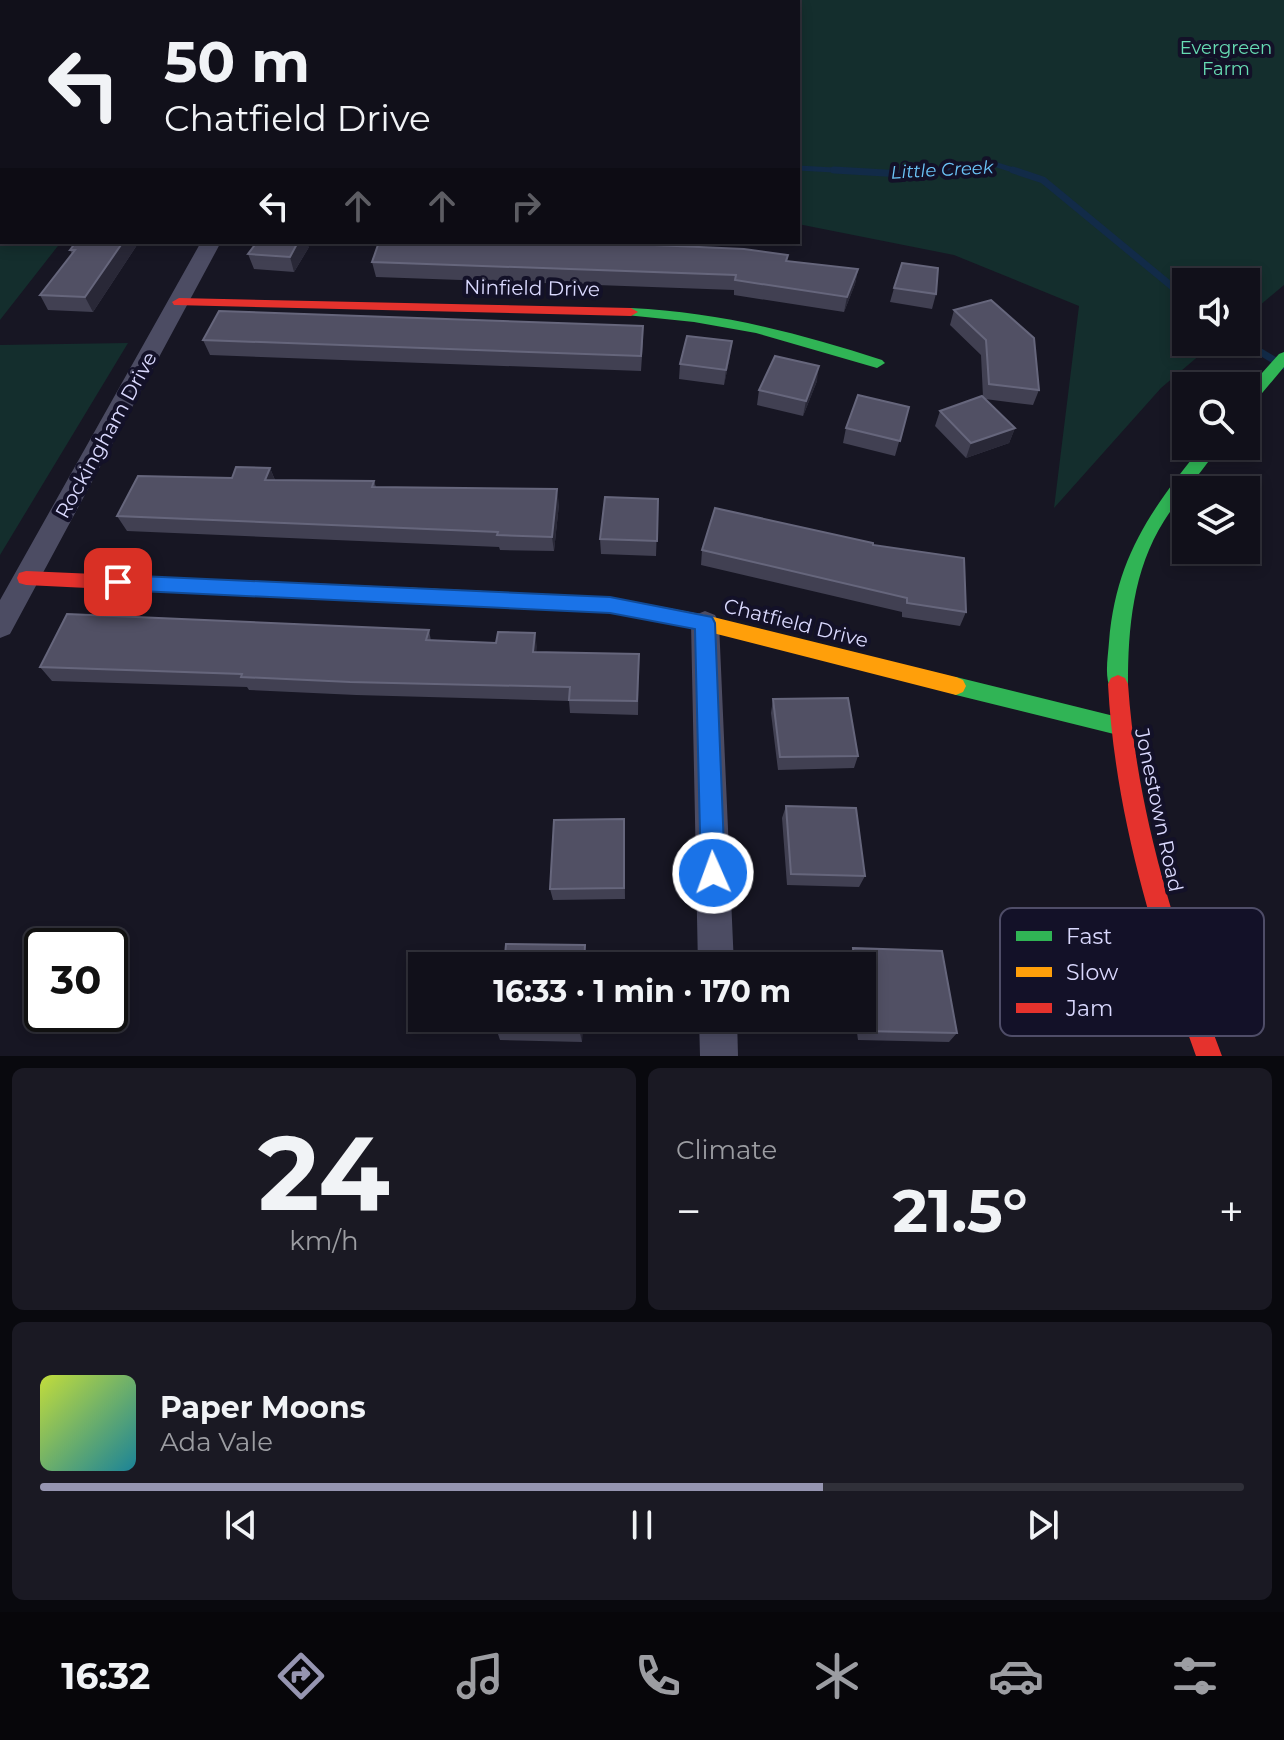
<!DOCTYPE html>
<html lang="en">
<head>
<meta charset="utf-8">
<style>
  :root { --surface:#11101a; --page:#1a1923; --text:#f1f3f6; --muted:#9c9da2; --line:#303039; --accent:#9695b1 }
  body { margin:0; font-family:Montserrat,sans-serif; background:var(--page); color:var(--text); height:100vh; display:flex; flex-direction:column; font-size:30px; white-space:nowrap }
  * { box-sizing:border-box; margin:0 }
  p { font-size:26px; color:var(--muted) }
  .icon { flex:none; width:44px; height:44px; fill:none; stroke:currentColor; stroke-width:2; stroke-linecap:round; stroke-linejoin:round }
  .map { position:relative; height:1056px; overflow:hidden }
  .details { display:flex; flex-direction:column; gap:12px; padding:12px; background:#09090e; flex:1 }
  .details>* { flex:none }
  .top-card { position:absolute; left:0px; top:0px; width:800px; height:244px; box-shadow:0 4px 12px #0003,0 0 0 2px var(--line); background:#11101a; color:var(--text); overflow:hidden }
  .tools { position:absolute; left:1172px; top:268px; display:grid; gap:16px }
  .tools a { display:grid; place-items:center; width:88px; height:88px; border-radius:0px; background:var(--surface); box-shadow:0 4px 12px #0003,0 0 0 2px var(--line); font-size:40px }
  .speed { position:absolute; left:24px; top:928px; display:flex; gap:16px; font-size:40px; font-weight:700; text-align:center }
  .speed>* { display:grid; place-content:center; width:104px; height:104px; border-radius:50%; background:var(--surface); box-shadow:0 4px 12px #0003,0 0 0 2px var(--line); line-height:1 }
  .speed .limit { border:4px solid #111; border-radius:12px; background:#fff; color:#111 }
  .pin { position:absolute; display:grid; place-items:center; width:68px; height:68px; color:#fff; margin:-34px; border-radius:16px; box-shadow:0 4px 12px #0006 }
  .me { position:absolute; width:88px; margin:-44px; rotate:358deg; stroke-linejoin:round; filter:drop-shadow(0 0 6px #0008) }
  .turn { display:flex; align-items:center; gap:28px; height:168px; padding:0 32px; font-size:36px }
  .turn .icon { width:104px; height:104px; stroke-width:2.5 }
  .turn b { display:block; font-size:56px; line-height:68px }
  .lanes { display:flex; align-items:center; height:76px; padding:0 32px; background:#0003; justify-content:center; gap:40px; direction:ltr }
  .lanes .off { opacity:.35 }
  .big { font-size:60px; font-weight:700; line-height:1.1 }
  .details .widget { flex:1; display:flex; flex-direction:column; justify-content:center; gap:12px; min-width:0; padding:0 28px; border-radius:12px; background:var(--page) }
  .details .dial { align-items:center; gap:0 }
  .dial b { font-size:104px; line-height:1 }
  .song { display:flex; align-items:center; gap:24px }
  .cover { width:96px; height:96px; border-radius:12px; background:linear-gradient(135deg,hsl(70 70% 55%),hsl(190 70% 35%)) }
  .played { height:8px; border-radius:4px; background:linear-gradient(90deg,var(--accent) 65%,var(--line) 65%) }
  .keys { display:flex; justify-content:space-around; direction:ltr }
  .heat { display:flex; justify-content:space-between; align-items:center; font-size:44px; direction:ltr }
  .details .tiles { flex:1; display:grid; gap:12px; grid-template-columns:1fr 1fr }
  .widget:last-child { grid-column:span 2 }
  .trip { position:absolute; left:408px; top:952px; width:468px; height:80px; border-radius:0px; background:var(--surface); box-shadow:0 4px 12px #0003,0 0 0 2px var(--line); font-weight:700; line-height:80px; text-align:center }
  .menu { display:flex; height:128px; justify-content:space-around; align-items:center; background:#07060a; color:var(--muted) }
  .menu .icon { width:56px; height:56px }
  .menu .selected { color:var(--accent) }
  .menu b { font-size:36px; color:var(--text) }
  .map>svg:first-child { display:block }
</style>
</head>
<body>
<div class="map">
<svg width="1284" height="1056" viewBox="0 0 1284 1056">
  <rect width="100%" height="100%" fill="#171623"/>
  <!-- green -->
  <path fill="#142e2d" d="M0 0H1284V285L1246 317V282H1186V342H1215L1161 388 1054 508 1079 306 954 255 798 224V2H2V242H61L0 320Z
    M128 343 0 555V345Z"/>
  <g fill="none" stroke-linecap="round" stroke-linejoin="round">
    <!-- stream-far1 -->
    <path stroke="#122b48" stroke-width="5" d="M798 168 869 172
      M920 172 994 164 1019 172"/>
    <!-- stream -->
    <path stroke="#122b48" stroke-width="7" d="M834 170 902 174 938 170
      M1013 170 1043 180 1186 298
      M1244 342 1284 366"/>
    <!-- street -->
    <path fill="#4c4c63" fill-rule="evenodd" d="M201 242H221L10 634 0 638V600Z
      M705 611 715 615 719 623 734 966H698L691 623 695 615Z
      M699 1018H737L738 1056H700Z"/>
    <!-- fast -->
    <path fill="#30b455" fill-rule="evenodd" d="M631 308C718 312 800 333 882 360L885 363 877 368 756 333 694 322 626 315V309Z
      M1284 352V367L1252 405 1246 406V391L1279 354Z
      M1202 446H1219C1203 472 1180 495 1164 521 1133 570 1128 628 1128 684L1125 690 1118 693 1111 690C1104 677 1108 657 1109 642 1116 557 1151 510 1202 446Z
      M956 677 1118 717 1126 719 1129 726 1126 733 1118 735 956 695 949 692 946 686 949 680Z"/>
    <!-- slow -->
    <path fill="#ff9f0a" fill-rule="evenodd" d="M397 587 610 597 705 615 956 677 963 680 966 686 963 692 956 695 705 631 610 613 397 603 390 600 387 595 390 590Z"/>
    <!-- jam -->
    <path fill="#e5322d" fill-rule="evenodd" d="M179 298 631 308 638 312 631 316 174 305 172 302Z
      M26 571 397 587 404 590 407 595 404 600 397 603 26 585 19 583 17 578 19 573Z
      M1118 675 1125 678 1128 684C1137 815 1176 934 1222 1056H1196C1152 934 1115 814 1108 684L1111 678Z"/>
  </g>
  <!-- wall -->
  <path fill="#414052" d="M76 242H139L93 312 48 310 40 295 72 254 70 250Z
    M632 244 788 255 787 262 858 269 855 284 844 312 734 295V290L376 277 372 262Z
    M309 247 294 272 254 269 248 254Z
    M894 288 936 294 932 309 890 302Z
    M954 310 1039 390 1033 405 985 399 1015 428 1009 443 966 458 935 426 940 411 983 397 981 355 950 325Z
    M203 340 643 341 641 371 210 355Z
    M730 356 724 385 679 379 680 364Z
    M817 381 803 416 757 405 759 390Z
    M909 407 895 456 843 443 846 428Z
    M270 468 275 480 374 481 376 487 559 504 554 551 500 550 499 547 127 531 117 516 232 478Z
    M658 499 656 556 601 554 600 539Z
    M873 545 966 612 960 626 902 617V612L701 565 702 550Z
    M429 630 431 641 496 643 535 633 536 652 639 654 638 715 570 713 569 701 356 695 249 690 247 687 52 681 40 667Z
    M773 699 858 756 854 768 778 770 771 713Z
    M786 806 865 876 859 887 787 885 782 818Z
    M624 819 625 899 553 900 550 889Z
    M853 948 957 1033 949 1042 858 1040 855 1018H862V966H849L848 958Z
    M583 1018 582 1042 500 1040 497 1031Z"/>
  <!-- shaded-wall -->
  <path fill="#292837" d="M123 242H139L93 312 85 297Z
    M298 242H307L309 247 294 272 290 257Z
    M858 269 855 284 844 312 847 297Z
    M732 341 730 356 724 385 726 370Z
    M819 366 817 381 803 416 806 401Z
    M1015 428 1009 443 966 458 971 443Z
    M270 468 276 483 265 480Z
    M557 489 559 504 554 551 552 537Z
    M535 633 537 647 535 666 533 652Z
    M581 1018H583L582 1042 580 1033Z"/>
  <!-- building -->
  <path fill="#515064" stroke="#66667c" stroke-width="2" d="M76 242H123L85 297 40 295 75 250H70Z
    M257 242H298L290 257 248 254Z
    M379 242H632V244L744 249 788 255 786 261 858 269 847 297 735 280 736 275 372 262Z
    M902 263 938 268 936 294 894 288Z
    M991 300 1034 338 1039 390 989 384 986 340 954 310Z
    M219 311 643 326 641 356 203 340Z
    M687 336 732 341 726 370 680 364Z
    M775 356 819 366 806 401 759 390Z
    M858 395 909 407 900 441 846 428Z
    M982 396 1015 428 971 443 940 411Z
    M236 467 270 468 265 480 374 481 372 487 557 489 552 537 497 535 498 532 117 516 138 476 232 478Z
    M605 497 658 499 657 541 600 539Z
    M715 508 873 543V545L964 558 966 612 907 603V598L702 550Z
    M67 614 429 630 426 640 496 643 498 632 535 633 533 652 639 654 637 701 569 700 570 687 350 682 241 677 242 674 40 667Z
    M848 698 858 756 780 757 773 699Z
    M786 806 856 808 865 876 791 874Z
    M624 819V888L550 889 554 820Z
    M506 944 585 945 584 966H504Z
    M853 948 942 951 957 1033 863 1031 862 1018V966H855Z
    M498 1018H581L580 1033 497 1031Z"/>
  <!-- route -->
  <path fill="#1a73e8" stroke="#114b97" stroke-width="2" d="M118 575 610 597 712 617 715 623 725 873 722 881 713 884 705 881 701 873 695 629 610 613 118 590 112 588 109 582 112 577Z"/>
  <g text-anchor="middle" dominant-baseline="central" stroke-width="8" stroke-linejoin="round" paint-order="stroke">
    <!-- far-park labels -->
    <g font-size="18" fill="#67dcb3" stroke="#131128">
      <text x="1226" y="48">Evergreen<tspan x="1226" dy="21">Farm</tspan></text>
    </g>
    <!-- far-water labels -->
    <g font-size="18" font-style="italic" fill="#6cc6f9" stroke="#131128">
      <text transform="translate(942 170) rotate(-3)">Little Creek</text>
    </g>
    <!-- street labels -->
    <g font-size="20" fill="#dad9fe" stroke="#131128">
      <text transform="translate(532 288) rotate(1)">Ninfield Drive</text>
      <text transform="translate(106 435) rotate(-61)">Rockingham Drive</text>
      <text transform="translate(796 623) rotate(14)">Chatfield Drive</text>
      <text transform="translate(1159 810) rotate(78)">Jonestown Road</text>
    </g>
  </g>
  <!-- legend -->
  <rect x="1000" y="908" width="264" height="128" rx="12" fill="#131128" stroke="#4f4d68" stroke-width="2"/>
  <rect x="1016" y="931" width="36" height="10" fill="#30b455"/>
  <rect x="1016" y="967" width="36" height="10" fill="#ff9f0a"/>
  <rect x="1016" y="1003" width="36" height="10" fill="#e5322d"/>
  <g font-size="22" fill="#dad9fe">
    <text x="1066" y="944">Fast</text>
    <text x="1066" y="980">Slow</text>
    <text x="1066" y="1016">Jam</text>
  </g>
</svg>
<div class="tools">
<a><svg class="icon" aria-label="sound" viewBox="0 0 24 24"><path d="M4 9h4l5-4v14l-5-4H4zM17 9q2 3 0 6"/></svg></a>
<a><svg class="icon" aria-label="search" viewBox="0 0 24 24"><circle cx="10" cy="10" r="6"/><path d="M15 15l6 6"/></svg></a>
<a><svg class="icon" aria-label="layers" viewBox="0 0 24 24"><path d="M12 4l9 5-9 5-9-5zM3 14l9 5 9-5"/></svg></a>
</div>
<div class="speed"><div class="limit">30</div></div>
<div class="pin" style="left:118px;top:582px;background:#d93025"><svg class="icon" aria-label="arrive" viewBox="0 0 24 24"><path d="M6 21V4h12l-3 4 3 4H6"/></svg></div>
<svg class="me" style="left:713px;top:873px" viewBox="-20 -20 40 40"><circle r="17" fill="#1a73e8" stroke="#fff" stroke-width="3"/><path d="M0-11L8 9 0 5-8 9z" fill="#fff"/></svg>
<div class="trip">16:33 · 1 min · 170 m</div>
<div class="top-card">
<div class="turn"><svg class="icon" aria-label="left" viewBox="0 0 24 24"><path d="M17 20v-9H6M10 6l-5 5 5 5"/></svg><div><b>50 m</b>Chatfield Drive</div></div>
<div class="lanes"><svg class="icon" aria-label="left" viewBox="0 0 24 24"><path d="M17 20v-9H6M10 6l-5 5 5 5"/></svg><svg class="icon off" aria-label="ahead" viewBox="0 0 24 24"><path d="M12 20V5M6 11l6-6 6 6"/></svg><svg class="icon off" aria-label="ahead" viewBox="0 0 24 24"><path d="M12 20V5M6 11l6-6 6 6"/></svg><svg class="icon off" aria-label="right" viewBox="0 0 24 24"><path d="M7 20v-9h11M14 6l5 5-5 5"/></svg></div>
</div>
</div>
<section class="details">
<div class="tiles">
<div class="widget dial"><b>24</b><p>km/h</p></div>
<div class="widget"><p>Climate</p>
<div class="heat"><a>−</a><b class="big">21.5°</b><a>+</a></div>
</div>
<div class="widget">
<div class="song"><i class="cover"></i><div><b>Paper Moons</b><p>Ada Vale</p></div></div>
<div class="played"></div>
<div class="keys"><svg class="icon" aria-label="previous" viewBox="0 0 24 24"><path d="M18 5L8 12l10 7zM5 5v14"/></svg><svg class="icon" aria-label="pause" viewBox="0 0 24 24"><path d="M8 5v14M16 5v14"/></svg><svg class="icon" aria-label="next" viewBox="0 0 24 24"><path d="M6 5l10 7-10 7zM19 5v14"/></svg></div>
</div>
</div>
</section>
<nav class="menu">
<b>16:32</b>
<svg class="icon selected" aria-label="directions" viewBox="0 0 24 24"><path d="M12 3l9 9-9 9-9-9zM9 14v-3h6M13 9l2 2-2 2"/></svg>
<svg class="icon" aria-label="music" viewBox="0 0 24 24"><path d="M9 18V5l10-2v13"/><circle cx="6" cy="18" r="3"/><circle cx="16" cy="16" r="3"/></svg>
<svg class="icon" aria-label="phone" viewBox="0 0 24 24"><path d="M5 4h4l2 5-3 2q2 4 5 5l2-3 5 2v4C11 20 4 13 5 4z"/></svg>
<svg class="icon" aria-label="climate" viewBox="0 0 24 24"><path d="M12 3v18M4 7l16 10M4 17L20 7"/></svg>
<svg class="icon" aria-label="car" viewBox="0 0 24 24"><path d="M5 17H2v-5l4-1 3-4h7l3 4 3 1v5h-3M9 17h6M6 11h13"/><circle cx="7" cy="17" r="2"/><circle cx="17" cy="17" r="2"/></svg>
<svg class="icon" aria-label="filters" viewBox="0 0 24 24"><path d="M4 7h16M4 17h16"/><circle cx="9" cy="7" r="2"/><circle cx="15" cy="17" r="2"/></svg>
</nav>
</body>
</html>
